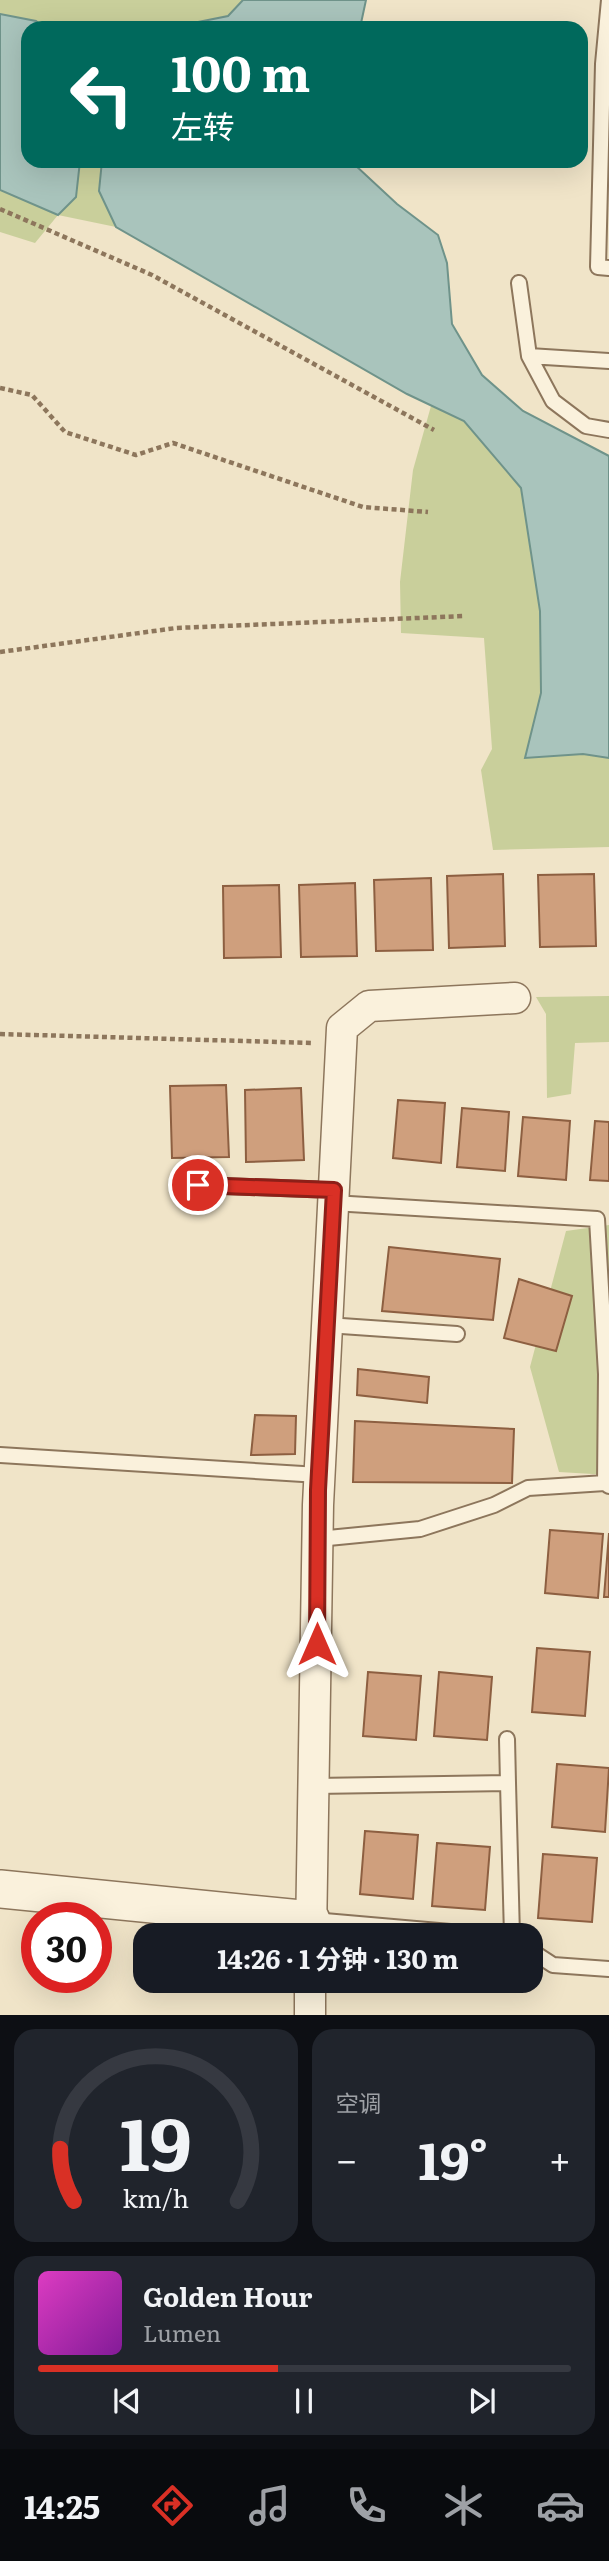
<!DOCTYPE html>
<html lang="zh">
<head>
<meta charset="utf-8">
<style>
  :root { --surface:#171b24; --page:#20242c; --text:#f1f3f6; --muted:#9ea1a6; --line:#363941; --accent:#d93025 }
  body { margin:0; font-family:Literata,"Noto Sans SC",serif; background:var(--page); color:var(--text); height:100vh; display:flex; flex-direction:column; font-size:26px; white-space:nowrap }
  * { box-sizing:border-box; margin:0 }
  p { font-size:23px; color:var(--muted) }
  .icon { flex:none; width:38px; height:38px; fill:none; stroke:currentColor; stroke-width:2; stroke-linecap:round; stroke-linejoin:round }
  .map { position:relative; height:2015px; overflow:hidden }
  .details { display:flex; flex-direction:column; gap:14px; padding:14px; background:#0d0f14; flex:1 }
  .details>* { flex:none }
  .top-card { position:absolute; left:21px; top:21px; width:567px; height:147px; border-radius:21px; box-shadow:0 7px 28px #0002; background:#00695c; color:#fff; overflow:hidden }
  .speed { position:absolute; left:21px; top:1902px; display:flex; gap:14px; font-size:35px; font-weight:700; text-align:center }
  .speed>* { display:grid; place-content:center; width:91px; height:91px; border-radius:50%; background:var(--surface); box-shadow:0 7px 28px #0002; line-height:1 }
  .speed .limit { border:10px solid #d22; background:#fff; color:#111 }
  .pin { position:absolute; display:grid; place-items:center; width:60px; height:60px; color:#fff; margin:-30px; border:4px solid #fff; border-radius:50%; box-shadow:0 2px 7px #0007 }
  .me { position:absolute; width:77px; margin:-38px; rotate:0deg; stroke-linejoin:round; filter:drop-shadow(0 0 5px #0008) }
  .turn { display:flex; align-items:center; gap:24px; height:147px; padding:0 35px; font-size:32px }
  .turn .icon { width:91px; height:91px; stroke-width:2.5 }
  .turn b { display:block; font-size:49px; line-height:60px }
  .big { font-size:52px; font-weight:700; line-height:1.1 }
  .details .card { flex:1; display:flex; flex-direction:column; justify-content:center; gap:10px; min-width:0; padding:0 24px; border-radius:21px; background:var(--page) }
  .details .dial { align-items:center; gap:0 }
  .dial svg { height:182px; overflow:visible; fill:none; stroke:var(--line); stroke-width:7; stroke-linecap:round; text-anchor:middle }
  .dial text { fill:var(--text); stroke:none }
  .song { display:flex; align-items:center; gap:21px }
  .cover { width:84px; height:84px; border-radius:10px; background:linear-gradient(135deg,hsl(310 70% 55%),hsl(290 70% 35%)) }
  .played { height:7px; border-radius:4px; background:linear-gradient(90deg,var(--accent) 45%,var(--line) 45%) }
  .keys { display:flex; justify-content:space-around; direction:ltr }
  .heat { display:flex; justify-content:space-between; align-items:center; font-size:38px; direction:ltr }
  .details .tiles { flex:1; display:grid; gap:14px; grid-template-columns:1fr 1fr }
  .card:last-child { grid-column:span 2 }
  .trip { position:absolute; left:133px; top:1923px; width:410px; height:70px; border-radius:21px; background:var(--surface); box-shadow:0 7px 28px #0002; font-weight:700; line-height:70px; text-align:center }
  .tab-bar { display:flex; height:112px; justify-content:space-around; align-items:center; background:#090b0e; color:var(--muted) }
  .tab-bar .icon { width:49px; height:49px }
  .tab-bar .active { color:var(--accent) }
  .tab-bar b { font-size:32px; color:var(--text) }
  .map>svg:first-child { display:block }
</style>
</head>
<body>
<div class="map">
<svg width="609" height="2015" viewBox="0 0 609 2015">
  <rect width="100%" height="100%" fill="#f0e4c8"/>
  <!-- green -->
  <path fill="#c9cf9b" d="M0 0H243L228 16 168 28H44L36 21 0 14Z
    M80 161H102L99 191 116 227 58 215 35 243 0 232V190L58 215 76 197Z
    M431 406 464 421 522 488 540 611 541 693 525 757 583 754 609 758V847L493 850 481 770 492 749 484 638 401 633 400 582 413 470Z
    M609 996V1042L575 1043 571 1094 547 1098 546 1014 536 997Z
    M609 1225V1475L559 1472 530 1367 566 1231Z"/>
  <!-- water -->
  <path fill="#a9c4bc" stroke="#6f938a" stroke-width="2" d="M243 0H366L360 28H168L228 16Z
    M0 14 36 21 44 28H28V161H80L76 197 58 215 0 190Z
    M102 161H354L355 165 397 204 438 235 447 263 452 324 482 375 523 411 609 456V758L583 754 525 758 541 693 540 611 521 488 464 421 407 394 116 227 99 191Z"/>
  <!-- building -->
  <path fill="#cf9f7d" stroke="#8d5f41" stroke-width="2" d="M503 874 505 946 449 948 447 876Z
    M594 874 596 946 540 947 538 875Z
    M431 878 433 950 376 951 374 880Z
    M355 883 357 956 301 957 299 885Z
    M279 885 281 957 224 958 223 886Z
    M226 1085 229 1157 172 1158 170 1086Z
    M301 1088 304 1160 246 1162 245 1090Z
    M398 1100 445 1103 441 1163 393 1158Z
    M462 1108 509 1112 505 1171 457 1167Z
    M523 1117 570 1121 566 1180 518 1176Z
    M595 1121 609 1122V1181L590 1180Z
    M389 1247 500 1259 493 1320 382 1311Z
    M519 1279 572 1296 556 1351 504 1338Z
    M358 1369 429 1377 427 1403 357 1395Z
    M255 1415 296 1416 295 1454 251 1455Z
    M355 1421 514 1429 512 1483 353 1482Z
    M550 1530 603 1534 598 1598 545 1593Z
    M609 1533V1597H604Z
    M537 1648 590 1652 585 1716 532 1712Z
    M368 1672 421 1676 416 1740 363 1736Z
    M439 1672 492 1677 487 1740 434 1736Z
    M557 1764 609 1768 605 1832 552 1827Z
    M365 1831 418 1835 413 1899 360 1894Z
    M437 1843 490 1847 485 1910 432 1906Z
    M543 1854 597 1858 592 1922 538 1918Z"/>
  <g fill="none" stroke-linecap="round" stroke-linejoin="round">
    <defs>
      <path id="service" d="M609 0 603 64 598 267 609 268
        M519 283 529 356 553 401 586 426 609 430
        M529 356 609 361
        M198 1185 334 1190
        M333 1203 597 1219 606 1374 605 1483
        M327 1325 457 1334
        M0 1455 319 1475
        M318 1539 420 1529 494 1505 528 1488 605 1483 609 1486
        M508 1783 512 1936
        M315 1786 508 1783 507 1739
        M313 1920 496 1936
        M530 1950 553 1965 609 1969"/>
      <path id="minor" d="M311 1936 318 1505 342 1028 369 1006 515 998
        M310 2015V1981"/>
      <path id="tertiary" d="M0 1889 311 1920"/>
    </defs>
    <!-- service casing -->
    <use href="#service" stroke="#8d765c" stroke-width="18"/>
    <!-- minor casing -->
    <use href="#minor" stroke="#8d765c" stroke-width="33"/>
    <!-- tertiary casing -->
    <use href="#tertiary" stroke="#8d765c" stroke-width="40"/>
    <!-- path -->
    <path stroke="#8d765c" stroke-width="4.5" stroke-dasharray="5 3.5" stroke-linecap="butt" d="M0 209 152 275 434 430
      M0 388 32 395 65 432 136 455 173 443 363 507 428 512
      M0 652 176 628 465 616
      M0 1034 312 1043"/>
    <!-- service -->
    <use href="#service" stroke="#faf1dc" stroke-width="14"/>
    <!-- minor -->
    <use href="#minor" stroke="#faf1dc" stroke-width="30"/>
    <!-- tertiary -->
    <use href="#tertiary" stroke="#faf1dc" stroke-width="37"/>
  </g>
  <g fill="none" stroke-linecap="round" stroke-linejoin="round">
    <defs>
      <path id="route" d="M198 1185 334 1190 318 1490 317 1644"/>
    </defs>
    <!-- route casing -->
    <use href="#route" stroke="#8d1f18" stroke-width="18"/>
    <!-- route -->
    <use href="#route" stroke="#d93025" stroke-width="12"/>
  </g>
</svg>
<div class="speed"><div class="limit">30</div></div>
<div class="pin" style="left:198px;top:1185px;background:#d93025"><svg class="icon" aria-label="arrive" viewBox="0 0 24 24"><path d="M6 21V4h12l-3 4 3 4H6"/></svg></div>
<svg class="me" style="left:317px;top:1644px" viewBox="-20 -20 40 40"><path d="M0-17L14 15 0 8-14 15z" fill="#d93025" stroke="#fff" stroke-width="4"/></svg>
<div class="trip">14:26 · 1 分钟 · 130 m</div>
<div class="top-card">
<div class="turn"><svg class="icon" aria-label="left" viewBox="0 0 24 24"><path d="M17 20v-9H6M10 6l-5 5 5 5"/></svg><div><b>100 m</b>左转</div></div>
</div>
</div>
<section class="details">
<div class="tiles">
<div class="card dial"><svg viewBox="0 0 100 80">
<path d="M14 69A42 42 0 1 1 86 69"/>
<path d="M14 69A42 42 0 0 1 8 46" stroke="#d93025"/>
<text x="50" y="56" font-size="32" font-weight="700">19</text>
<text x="50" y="72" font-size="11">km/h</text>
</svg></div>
<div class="card"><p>空调</p>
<div class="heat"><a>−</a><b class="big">19°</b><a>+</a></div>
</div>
<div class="card">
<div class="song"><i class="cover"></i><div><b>Golden Hour</b><p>Lumen</p></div></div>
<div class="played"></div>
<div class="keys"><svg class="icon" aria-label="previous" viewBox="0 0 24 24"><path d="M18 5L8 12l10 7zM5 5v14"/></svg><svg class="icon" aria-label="pause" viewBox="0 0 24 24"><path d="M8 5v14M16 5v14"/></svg><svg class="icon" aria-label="next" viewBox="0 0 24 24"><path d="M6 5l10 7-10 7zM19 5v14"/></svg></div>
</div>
</div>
</section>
<nav class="tab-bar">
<b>14:25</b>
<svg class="icon active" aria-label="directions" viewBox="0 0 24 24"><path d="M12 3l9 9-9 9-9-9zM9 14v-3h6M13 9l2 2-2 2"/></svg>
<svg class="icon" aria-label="music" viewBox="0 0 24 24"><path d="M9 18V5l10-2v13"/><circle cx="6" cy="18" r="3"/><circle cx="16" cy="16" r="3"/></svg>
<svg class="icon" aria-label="phone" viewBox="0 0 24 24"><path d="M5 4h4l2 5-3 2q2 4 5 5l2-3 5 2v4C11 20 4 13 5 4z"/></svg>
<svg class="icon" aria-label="climate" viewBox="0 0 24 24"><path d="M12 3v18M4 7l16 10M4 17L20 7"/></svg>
<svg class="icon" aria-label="car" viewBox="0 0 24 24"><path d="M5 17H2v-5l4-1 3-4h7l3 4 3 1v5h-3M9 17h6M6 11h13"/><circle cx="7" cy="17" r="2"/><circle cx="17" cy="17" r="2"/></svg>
</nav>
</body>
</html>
